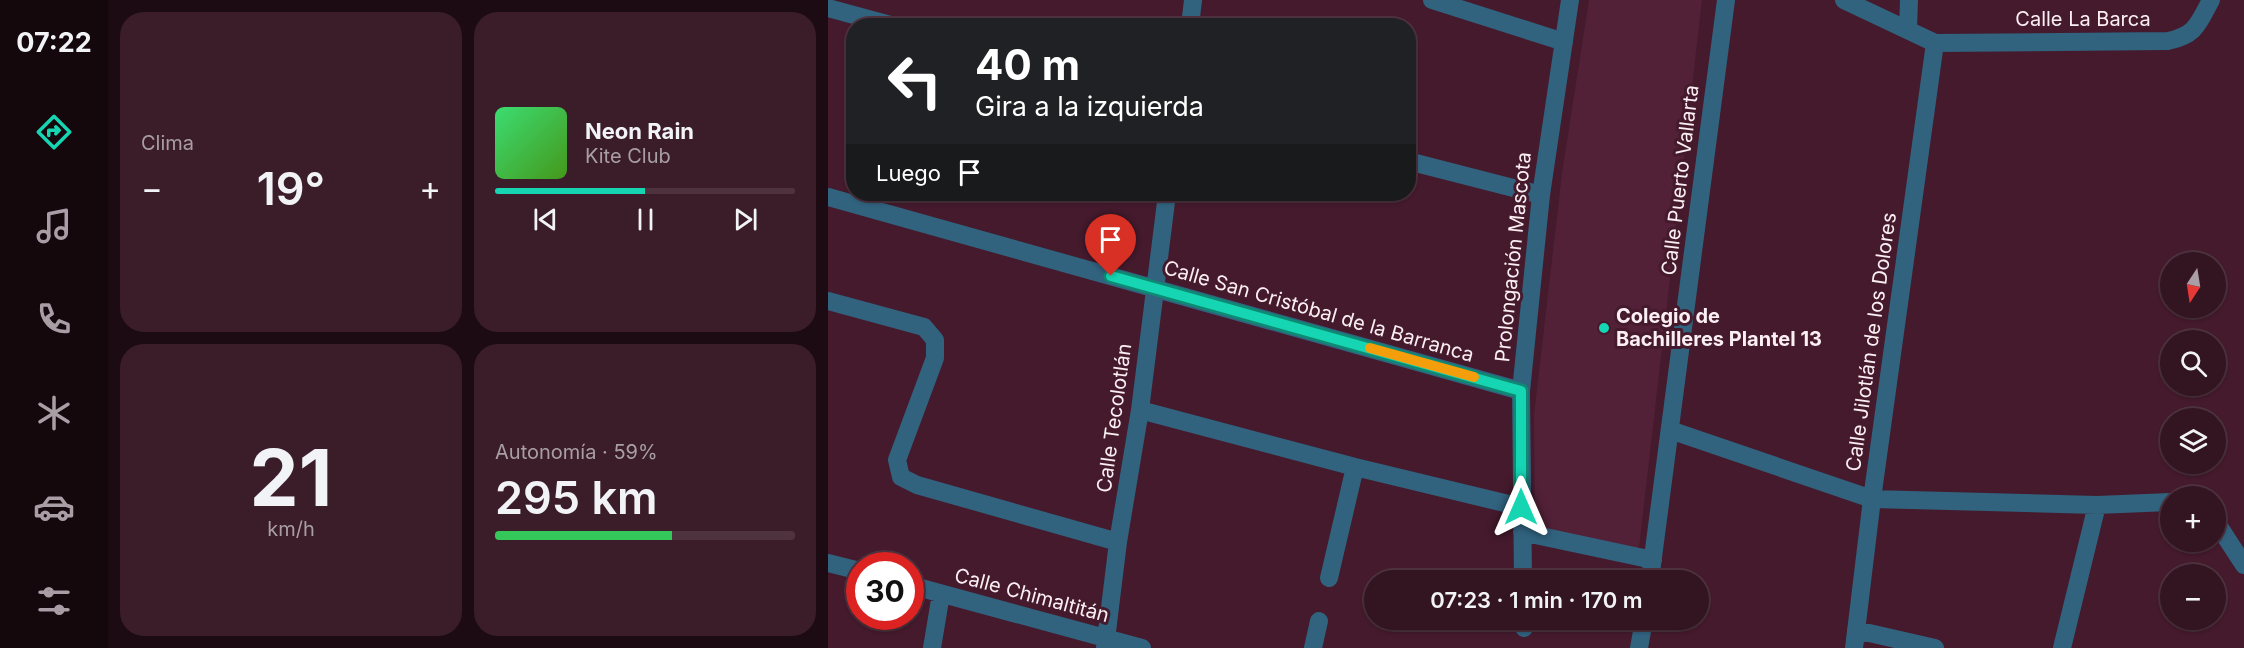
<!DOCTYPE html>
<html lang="es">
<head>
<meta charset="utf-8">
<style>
  :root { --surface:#331421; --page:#3b1d2a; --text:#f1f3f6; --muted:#a99ea5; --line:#4e333f; --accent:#16d5b3 }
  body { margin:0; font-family:Inter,sans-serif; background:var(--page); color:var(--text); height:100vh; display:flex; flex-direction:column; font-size:22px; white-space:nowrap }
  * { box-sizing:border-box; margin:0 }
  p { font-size:20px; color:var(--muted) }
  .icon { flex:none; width:33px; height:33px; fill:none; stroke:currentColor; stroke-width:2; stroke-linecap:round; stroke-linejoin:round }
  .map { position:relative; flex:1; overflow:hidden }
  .drawer { display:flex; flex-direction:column; gap:12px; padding:12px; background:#1c0b12; width:720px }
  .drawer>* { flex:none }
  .hud { position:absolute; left:18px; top:18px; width:570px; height:183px; border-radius:24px; box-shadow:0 2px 4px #0004,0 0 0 2px var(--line); background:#202124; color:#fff; overflow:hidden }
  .needle { width:39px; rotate:192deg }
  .tools { position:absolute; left:1332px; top:252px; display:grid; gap:12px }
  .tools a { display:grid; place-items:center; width:66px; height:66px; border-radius:50%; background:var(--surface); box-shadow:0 2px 4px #0004,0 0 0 2px var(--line); font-size:30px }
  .speed { position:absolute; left:18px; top:552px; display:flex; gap:12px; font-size:30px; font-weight:700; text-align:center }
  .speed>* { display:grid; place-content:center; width:78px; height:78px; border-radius:50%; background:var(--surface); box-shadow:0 2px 4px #0004,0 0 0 2px var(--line); line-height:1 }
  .speed .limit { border:9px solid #d22; background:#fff; color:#111 }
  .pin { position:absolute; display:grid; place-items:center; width:51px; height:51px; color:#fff; margin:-62px -26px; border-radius:50% 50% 50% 0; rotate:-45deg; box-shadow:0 0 6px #0007 }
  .pin .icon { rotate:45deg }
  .me { position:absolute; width:66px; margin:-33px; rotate:0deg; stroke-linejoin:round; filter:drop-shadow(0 0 4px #0008) }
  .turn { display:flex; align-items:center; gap:21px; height:126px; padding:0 30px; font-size:27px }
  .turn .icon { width:78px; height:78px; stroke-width:2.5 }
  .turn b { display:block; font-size:42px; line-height:51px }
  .then { display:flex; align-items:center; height:57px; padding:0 30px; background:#0003; gap:12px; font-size:22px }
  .big { font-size:45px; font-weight:600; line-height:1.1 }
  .drawer .widget { flex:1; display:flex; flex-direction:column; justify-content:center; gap:9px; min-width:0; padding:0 21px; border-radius:24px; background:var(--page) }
  .drawer .dial { align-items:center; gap:0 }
  .dial b { font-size:78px; line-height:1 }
  .song { display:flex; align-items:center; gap:18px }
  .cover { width:72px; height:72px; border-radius:9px; background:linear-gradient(135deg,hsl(140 70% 55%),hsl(100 70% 35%)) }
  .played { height:6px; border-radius:3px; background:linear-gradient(90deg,var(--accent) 50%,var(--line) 50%) }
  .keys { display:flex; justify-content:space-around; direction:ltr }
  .heat { display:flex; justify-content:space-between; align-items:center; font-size:33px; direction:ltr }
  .charge { height:9px; border-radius:4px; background:linear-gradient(90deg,#34c759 59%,var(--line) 0) }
  .drawer .tiles { flex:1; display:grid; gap:12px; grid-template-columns:repeat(2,1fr) }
  .trip { position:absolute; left:536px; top:570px; width:345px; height:60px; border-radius:30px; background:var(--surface); box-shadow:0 2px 4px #0004,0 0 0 2px var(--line); font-weight:600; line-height:60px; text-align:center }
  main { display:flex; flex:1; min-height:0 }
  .tabs { display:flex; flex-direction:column; width:108px; justify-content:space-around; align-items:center; background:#14080d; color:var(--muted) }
  .tabs .icon { width:42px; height:42px }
  .tabs .selected { color:var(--accent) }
  .tabs b { font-size:27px; color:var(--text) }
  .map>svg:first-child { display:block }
</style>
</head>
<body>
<main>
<nav class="tabs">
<b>07:22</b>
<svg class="icon selected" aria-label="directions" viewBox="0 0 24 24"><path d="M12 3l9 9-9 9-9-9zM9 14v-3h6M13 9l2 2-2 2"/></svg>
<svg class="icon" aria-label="music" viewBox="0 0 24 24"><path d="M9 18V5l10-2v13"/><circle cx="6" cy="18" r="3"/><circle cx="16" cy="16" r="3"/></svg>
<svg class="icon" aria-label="phone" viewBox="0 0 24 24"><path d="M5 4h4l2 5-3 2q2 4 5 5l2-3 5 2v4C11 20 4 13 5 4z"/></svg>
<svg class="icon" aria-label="climate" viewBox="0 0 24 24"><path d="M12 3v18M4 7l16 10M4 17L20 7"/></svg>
<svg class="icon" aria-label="car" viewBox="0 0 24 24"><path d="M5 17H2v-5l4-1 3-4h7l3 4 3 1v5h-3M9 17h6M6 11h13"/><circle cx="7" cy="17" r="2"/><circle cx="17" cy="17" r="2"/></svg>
<svg class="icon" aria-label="filters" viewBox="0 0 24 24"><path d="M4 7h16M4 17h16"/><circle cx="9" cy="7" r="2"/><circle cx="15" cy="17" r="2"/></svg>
</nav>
<section class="drawer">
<div class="tiles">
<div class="widget"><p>Clima</p>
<div class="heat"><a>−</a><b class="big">19°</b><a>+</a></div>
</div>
<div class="widget">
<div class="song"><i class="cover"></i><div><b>Neon Rain</b><p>Kite Club</p></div></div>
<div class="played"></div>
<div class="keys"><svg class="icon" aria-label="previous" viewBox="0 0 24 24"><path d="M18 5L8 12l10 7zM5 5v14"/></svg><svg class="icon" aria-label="pause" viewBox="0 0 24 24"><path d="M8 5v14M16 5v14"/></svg><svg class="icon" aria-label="next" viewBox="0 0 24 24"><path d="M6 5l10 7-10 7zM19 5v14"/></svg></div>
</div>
<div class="widget dial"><b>21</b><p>km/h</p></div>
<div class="widget"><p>Autonomía · 59%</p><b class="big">295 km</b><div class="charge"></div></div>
</div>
</section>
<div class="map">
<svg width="1416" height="648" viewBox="0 0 1416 648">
  <rect width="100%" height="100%" fill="#441a2c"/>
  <!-- built -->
  <path fill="#522137" d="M761 0H874L811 548 707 528 706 415 734 173Z"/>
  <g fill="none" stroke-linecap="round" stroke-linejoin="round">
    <!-- minor -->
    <path stroke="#31627e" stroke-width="18" d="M604 0 736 42
      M1016 0 1107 43 1340 41C1368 35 1370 24 1383 0
      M0 8 66 26
      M362 26 365 0
      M1080 30 1081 0
      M580 161 713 195
      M0 197 693 391
      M0 301 96 327 107 340V358L69 460 73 477 89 485 290 542
      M312 410 527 467 693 507
      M842 430 1044 499 1269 505 1342 502
      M1388 522 1416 565
      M694 532 825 560
      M0 563 32 571
      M501 578 527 467
      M695 580 693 391 713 195 742 0
      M822 580 898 0
      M82 585 314 648
      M695 620 696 628
      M1028 630 1107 648
      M104 648 113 594
      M277 648 290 542 312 410 339 194
      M485 648 491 621
      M811 648 816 620
      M1026 648 1044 499 1107 43
      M1234 648 1269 505"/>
  </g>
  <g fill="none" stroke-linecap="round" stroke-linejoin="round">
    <defs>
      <path id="route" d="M283 276 693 391V507"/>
    </defs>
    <!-- route casing -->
    <use href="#route" stroke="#0e8a74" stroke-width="15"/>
    <!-- route -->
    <use href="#route" stroke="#16d5b3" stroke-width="10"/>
    <!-- slow -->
    <path stroke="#f59e0b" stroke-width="10" d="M542 348 646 377"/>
  </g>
  <!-- markers -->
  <circle fill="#16d5b3" stroke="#441a2c" stroke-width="2" cx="776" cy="328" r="6"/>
  <g text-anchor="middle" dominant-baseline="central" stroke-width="6" stroke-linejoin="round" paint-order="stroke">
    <!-- street labels -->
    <g font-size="20" fill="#fbeff3" stroke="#441a2c">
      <text x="1255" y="19">Calle La Barca</text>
      <text transform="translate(852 180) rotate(-83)">Calle Puerto Vallarta</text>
      <text transform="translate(685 257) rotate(-84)">Prolongación Mascota</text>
      <text transform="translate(491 311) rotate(16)">Calle San Cristóbal de la Barranca</text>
      <text transform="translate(1043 342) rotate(-82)">Calle Jilotlán de los Dolores</text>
      <text transform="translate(286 418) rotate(-82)">Calle Tecolotlán</text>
      <text transform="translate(204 595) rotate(15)">Calle Chimaltitán</text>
    </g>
    <!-- poi labels -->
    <g font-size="20" font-weight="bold" fill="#fbeff3" stroke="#441a2c" text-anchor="start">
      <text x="788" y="316">Colegio de<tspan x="788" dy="23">Bachilleres Plantel 13</tspan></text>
    </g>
  </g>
</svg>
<div class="tools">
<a><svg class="needle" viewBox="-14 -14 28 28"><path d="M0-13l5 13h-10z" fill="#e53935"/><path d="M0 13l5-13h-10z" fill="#a99ea5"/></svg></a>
<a><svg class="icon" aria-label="search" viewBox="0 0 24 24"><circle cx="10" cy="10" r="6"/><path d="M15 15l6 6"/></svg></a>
<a><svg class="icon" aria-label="layers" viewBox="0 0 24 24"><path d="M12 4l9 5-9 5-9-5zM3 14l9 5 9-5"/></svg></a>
<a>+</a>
<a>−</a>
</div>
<div class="speed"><div class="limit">30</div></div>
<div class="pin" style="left:283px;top:276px;background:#d93025"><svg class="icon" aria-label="arrive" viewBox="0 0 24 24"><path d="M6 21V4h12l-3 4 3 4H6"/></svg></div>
<svg class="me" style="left:693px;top:507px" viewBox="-20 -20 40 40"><path d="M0-17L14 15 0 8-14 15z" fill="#16d5b3" stroke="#fff" stroke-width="4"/></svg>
<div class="trip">07:23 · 1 min · 170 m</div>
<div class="hud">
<div class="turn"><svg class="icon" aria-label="left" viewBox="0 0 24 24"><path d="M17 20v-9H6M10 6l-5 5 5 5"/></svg><div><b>40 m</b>Gira a la izquierda</div></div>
<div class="then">Luego<svg class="icon" aria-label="arrive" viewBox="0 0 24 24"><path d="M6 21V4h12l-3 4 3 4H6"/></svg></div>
</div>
</div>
</main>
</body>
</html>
